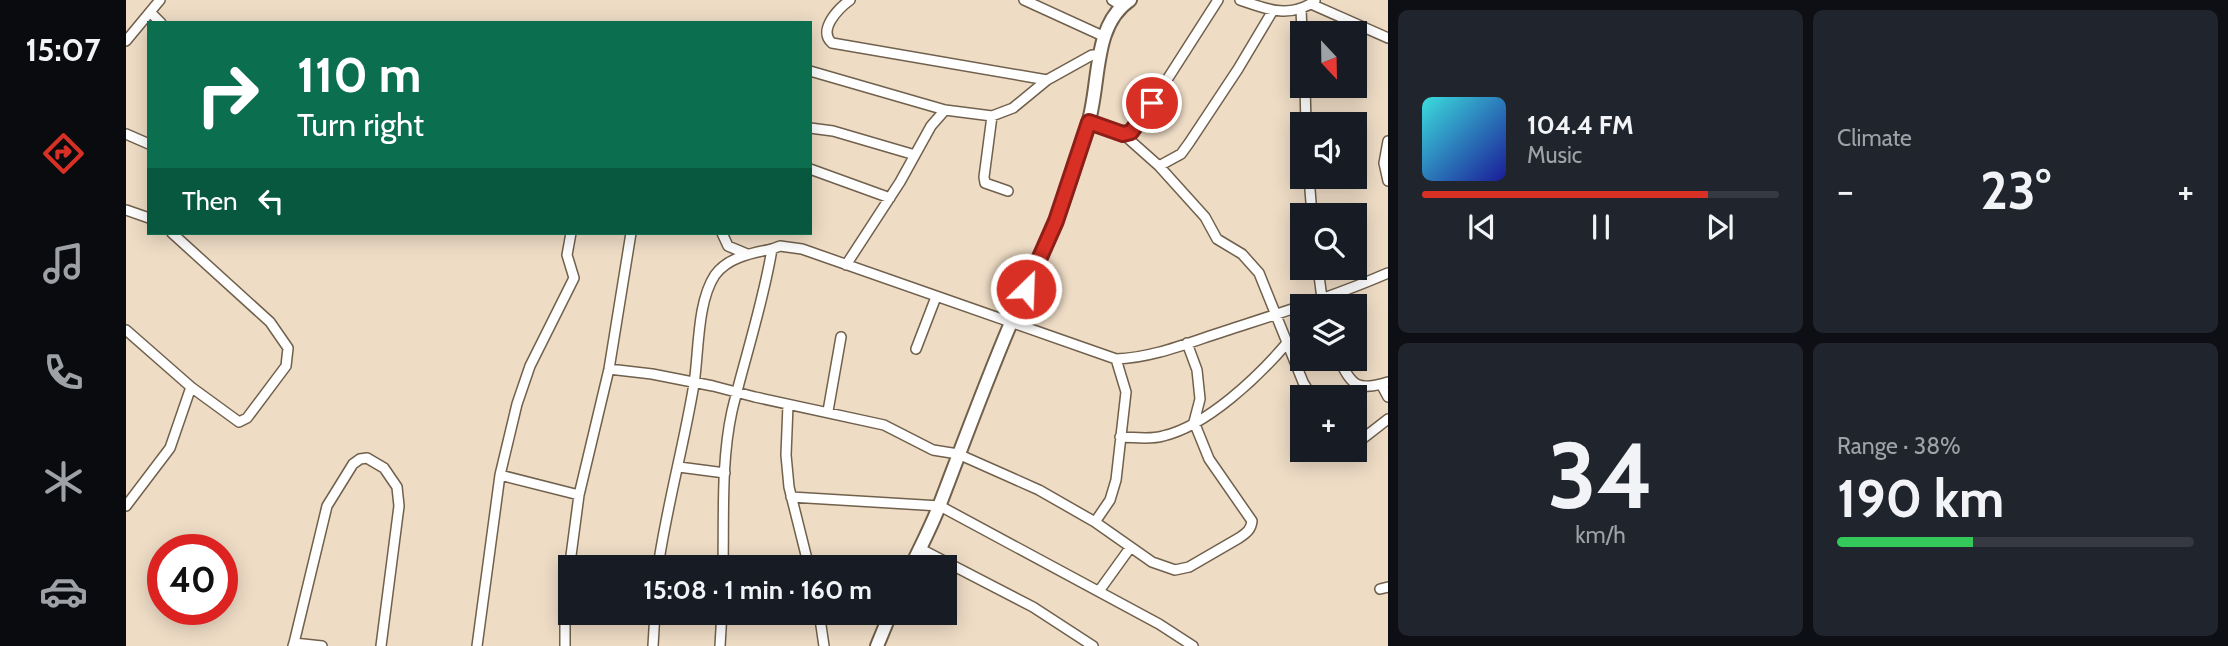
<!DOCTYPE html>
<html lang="en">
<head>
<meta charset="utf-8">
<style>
  :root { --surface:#171b24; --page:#20242c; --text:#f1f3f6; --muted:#9ea1a6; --line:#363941; --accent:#d93025 }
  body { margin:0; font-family:Cabin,sans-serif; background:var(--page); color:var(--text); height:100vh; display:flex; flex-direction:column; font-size:26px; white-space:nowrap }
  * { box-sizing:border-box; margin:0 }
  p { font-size:23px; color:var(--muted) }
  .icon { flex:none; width:38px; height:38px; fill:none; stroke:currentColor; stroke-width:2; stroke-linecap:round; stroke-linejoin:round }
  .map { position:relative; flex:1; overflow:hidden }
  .drawer { display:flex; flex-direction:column; gap:10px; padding:10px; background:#0d0f14; width:840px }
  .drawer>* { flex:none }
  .top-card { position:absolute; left:21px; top:21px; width:665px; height:214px; border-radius:0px; box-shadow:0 4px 18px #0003; background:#0b6e4f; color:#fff; overflow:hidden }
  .needle { width:46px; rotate:158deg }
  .buttons { position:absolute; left:1164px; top:21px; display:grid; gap:14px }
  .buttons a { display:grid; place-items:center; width:77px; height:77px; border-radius:0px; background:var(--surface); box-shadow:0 4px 18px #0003; font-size:35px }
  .speed { position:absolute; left:21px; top:534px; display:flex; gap:14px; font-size:35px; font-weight:700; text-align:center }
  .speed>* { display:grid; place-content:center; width:91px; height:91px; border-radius:50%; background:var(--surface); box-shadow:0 4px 18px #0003; line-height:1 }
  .speed .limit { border:10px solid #d22; background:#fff; color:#111 }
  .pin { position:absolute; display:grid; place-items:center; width:60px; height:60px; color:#fff; margin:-30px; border:4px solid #fff; border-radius:50%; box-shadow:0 2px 7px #0007 }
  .me { position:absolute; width:77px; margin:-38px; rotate:24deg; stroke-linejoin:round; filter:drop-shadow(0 0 5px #0008) }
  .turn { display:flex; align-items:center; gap:24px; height:147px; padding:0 35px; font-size:32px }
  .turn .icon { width:91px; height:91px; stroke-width:2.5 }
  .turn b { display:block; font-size:49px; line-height:60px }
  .then { display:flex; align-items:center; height:66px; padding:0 35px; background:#0003; gap:14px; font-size:26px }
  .big { font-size:52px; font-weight:800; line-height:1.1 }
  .drawer .tile { flex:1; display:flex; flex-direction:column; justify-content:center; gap:10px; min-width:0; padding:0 24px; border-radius:10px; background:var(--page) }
  .drawer .dial { align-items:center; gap:0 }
  .dial b { font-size:91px; line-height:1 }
  .song { display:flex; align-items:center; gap:21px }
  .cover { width:84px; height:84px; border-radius:10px; background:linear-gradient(135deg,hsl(180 70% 55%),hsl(240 70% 35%)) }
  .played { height:7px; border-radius:4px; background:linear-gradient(90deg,var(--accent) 80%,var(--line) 80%) }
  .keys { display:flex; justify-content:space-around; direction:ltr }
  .heat { display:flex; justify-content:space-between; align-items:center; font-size:38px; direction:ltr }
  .charge { height:10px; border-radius:5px; background:linear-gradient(90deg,#34c759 38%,var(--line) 0) }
  .drawer .tiles { flex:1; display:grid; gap:10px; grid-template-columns:repeat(2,1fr) }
  .trip { position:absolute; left:432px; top:555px; width:399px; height:70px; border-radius:0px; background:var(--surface); box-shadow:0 4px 18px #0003; font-weight:800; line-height:70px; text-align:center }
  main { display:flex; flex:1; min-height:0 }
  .menu { display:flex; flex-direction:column; width:126px; justify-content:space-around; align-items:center; background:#090b0e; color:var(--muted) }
  .menu .icon { width:49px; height:49px }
  .menu .selected { color:var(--accent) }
  .menu b { font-size:32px; color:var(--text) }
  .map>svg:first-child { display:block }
</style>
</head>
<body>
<main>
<nav class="menu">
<b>15:07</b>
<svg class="icon selected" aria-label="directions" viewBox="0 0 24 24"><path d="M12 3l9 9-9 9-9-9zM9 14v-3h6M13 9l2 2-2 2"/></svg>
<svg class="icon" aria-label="music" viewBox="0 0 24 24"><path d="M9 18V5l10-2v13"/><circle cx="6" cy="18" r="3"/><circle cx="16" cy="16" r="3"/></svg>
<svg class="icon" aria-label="phone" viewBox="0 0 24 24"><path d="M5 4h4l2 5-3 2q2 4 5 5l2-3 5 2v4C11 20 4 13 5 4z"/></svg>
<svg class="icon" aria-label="climate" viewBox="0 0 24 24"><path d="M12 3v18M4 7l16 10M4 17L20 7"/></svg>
<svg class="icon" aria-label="car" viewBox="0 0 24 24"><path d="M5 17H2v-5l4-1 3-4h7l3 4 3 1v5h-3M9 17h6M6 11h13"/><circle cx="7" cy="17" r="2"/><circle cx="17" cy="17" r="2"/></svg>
</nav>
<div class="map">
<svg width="1262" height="646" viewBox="0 0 1262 646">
  <rect width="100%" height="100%" fill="#eedcc5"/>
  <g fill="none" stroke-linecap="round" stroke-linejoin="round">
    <defs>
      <path id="street" d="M724 0C713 8 691 30 706 43L921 80
        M898 0 979 37
        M986 0 996 6
        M1114 0C1140 9 1163 19 1189 1
        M1185 4 1262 38
        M1175 8 1176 34
        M25 13 35 23
        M0 41 34 0
        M684 71 819 110 866 116 887 108 921 80 966 55H975
        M1179 86 1180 124
        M866 116 858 177 859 183 882 191
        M963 122C981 129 997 141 1012 125L1092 0
        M684 128 707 131 789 155
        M0 134 23 144
        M997 134 1033 166 1079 217 1091 239 1116 254 1133 273 1177 382 1186 397
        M1262 141 1258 163 1262 181
        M1033 166 1055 154 1063 143 1112 69 1146 12
        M684 169 764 198
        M1183 177 1186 215
        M0 210 23 218
        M596 233 602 246 621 254
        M720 265 774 182 805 126 819 110
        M1192 268 1197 306
        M0 330 65 387 113 422 121 418 160 366 162 348 144 322 46 233
        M790 349 810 297
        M1213 359C1226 387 1232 391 1262 382
        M483 369 526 374 587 386 629 397 758 425 807 450 832 454 913 490 969 522 1026 562 1049 570 1063 567 1113 538C1120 533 1125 530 1126 521L1083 459 1068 422 1074 399 1071 370 1061 343
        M1255 384 1262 397
        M662 405 660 455 663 487 683 567
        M702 411 715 337
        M994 437C1008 437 1024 440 1037 436 1081 426 1133 376 1161 343
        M1228 441 1235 440 1262 419
        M553 467 599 473
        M374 475 391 404 404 366 448 278 441 255 445 233
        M665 497 814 506 1033 624 1067 646
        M0 506 44 448 65 387
        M969 522 984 500 990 480 1000 392 990 359
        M793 548 907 607 967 646
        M532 567C541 505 558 445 568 384 573 351 571 302 589 275 602 257 626 253 646 249
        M597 567C598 516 595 461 606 411 619 357 637 304 646 249L654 246 676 249 990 359C1027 358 1064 342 1099 331 1154 313 1209 296 1262 273
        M1254 589 1262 587
        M973 591 1004 548
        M693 612 698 646
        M168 643 201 506 227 464 234 459 241 458 258 468 271 487 273 506 255 646
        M167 646 168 643 196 646
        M351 646 374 475 453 495
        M439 646V601L453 495 483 369 505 233
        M527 646 529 612
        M594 646 596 612"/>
      <path id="secondary" d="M785 567C795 546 806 525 814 504 837 444 859 384 884 325 898 291 915 258 929 223 942 192 951 159 961 127 975 87 965 26 1004 0
        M751 646 765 612"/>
    </defs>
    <!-- street casing -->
    <use href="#street" stroke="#70604c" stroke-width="12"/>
    <!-- secondary casing -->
    <use href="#secondary" stroke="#70604c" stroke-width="16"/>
    <!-- street -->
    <use href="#street" stroke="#fff" stroke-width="9"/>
    <!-- secondary -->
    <use href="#secondary" stroke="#fff" stroke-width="12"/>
  </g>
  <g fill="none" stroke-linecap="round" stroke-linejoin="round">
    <defs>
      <path id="route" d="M900 289 930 221 963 122 997 134 1005 132 1026 103"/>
    </defs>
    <!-- route casing -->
    <use href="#route" stroke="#8d1f18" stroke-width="18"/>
    <!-- route -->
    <use href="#route" stroke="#d93025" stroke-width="12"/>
  </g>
</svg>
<div class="buttons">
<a><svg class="needle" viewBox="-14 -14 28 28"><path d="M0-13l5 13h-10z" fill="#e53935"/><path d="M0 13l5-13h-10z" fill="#9ea1a6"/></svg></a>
<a><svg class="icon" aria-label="sound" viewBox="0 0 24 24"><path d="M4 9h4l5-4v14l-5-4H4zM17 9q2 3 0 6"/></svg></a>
<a><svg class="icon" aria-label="search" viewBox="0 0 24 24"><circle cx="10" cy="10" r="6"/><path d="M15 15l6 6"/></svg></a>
<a><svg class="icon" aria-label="layers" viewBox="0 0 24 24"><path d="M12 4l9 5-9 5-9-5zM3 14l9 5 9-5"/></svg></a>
<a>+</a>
</div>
<div class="speed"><div class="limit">40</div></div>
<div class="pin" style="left:1026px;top:103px;background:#d93025"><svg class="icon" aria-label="arrive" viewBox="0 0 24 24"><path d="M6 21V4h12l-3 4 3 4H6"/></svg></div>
<svg class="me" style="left:900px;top:289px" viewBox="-20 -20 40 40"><circle r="17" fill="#d93025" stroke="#fff" stroke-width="3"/><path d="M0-11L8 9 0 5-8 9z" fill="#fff"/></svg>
<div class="trip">15:08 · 1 min · 160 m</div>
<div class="top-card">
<div class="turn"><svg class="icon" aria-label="right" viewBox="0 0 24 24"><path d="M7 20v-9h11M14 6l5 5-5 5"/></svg><div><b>110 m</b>Turn right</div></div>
<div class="then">Then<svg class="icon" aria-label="left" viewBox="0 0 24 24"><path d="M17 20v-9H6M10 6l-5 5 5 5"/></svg></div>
</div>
</div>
<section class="drawer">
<div class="tiles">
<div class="tile">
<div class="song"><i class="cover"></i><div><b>104.4 FM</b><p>Music</p></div></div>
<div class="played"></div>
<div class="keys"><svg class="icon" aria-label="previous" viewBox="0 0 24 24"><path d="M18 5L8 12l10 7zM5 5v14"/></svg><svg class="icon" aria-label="pause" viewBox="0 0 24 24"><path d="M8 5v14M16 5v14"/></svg><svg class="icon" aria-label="next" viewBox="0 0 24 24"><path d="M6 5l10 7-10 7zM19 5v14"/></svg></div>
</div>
<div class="tile"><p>Climate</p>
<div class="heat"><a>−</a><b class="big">23°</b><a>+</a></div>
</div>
<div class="tile dial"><b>34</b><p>km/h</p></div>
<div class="tile"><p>Range · 38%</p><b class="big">190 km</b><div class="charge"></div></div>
</div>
</section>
</main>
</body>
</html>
